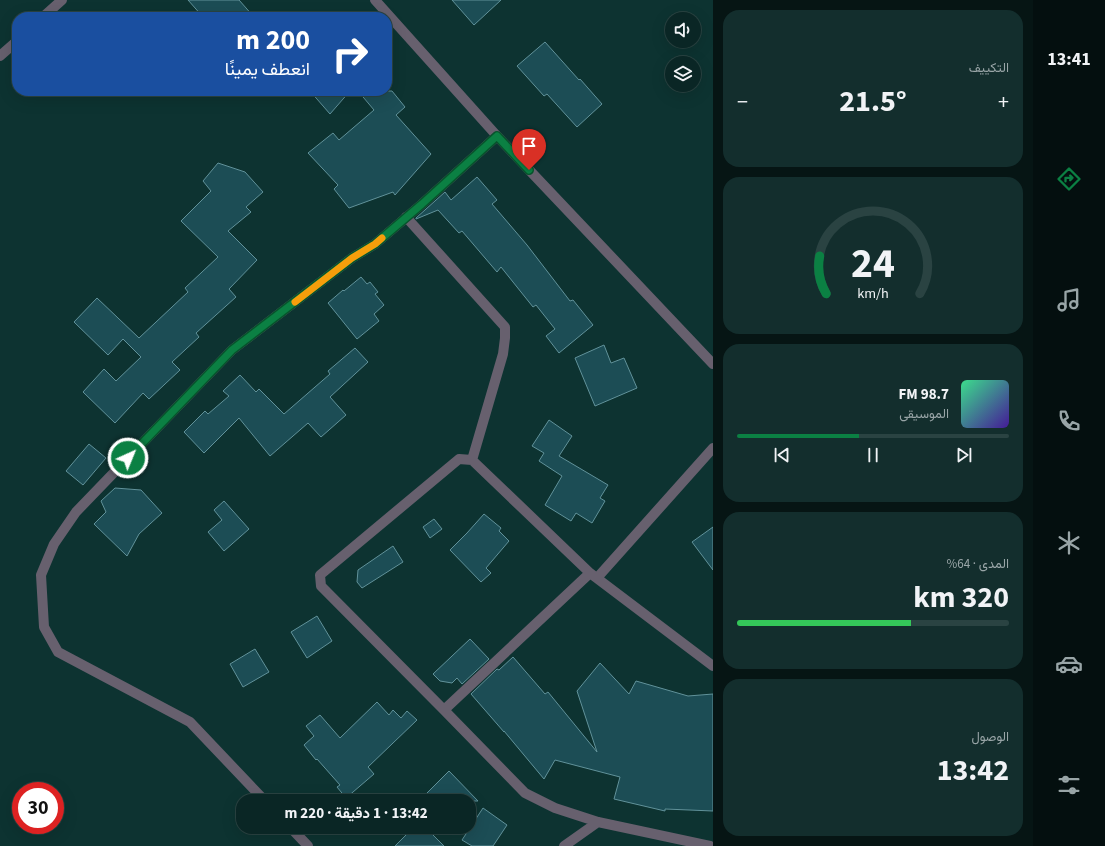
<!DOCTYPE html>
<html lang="ar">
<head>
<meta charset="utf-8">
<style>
  :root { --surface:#0a2625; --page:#132e2d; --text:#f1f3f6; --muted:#99a5a7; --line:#2a4342; --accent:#0b8043 }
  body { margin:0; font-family:"Source Sans 3",Vazirmatn,sans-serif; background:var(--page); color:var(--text); direction:rtl; height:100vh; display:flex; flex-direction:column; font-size:15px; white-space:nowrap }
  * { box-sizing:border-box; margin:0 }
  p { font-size:13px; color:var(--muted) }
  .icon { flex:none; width:22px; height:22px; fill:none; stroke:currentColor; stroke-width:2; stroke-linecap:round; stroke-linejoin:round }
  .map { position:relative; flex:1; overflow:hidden; direction:ltr }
  .sheet { display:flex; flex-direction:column; gap:10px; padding:10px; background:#061514; width:320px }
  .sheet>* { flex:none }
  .guide { position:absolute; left:12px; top:12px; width:380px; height:84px; border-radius:16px; box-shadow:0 4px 16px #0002,0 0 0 1px var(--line); direction:rtl; background:#1a4fa0; color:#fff; overflow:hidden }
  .controls { position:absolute; left:665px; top:12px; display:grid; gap:8px }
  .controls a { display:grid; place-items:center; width:36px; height:36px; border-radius:50%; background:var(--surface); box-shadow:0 4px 16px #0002,0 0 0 1px var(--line); font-size:20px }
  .speed { position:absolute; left:12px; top:782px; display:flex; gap:8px; font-size:20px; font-weight:700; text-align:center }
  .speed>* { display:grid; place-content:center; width:52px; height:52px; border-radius:50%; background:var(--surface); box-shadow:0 4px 16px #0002,0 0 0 1px var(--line); line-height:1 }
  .speed .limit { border:6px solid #d22; background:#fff; color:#111 }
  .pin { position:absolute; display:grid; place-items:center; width:34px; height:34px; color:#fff; margin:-41px -17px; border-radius:50% 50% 50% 0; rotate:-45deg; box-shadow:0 0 4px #0007 }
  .pin .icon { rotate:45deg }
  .me { position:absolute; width:44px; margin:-22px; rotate:44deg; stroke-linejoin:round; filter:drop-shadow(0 0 3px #0008) }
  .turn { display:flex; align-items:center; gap:14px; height:84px; padding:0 16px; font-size:18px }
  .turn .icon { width:52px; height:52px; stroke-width:2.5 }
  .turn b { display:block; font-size:28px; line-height:34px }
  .big { font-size:30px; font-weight:700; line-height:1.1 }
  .sheet .widget { flex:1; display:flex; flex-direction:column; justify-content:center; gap:6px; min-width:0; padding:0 14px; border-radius:16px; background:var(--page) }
  .sheet .dial { align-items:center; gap:0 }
  .dial svg { height:104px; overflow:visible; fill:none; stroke:var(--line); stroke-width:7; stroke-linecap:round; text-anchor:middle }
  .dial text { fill:var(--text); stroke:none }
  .song { display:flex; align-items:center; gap:12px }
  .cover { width:48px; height:48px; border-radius:6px; background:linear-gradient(135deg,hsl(150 70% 55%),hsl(260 70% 35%)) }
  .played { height:4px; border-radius:2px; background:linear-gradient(90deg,var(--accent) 45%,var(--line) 45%) }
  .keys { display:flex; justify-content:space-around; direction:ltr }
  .heat { display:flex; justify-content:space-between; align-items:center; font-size:22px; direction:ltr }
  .charge { height:6px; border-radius:3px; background:linear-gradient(90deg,#34c759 64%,var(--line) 0) }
  .trip { position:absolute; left:236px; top:794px; width:240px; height:40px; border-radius:16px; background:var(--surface); box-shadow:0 4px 16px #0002,0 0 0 1px var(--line); font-weight:700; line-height:40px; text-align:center; direction:rtl }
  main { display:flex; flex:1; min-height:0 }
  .dock { display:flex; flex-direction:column; width:72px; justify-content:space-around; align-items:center; background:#040f0f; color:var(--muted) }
  .dock .icon { width:28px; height:28px }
  .dock .current { color:var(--accent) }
  .dock b { font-size:18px; color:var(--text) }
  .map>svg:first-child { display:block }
</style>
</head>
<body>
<main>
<nav class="dock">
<b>13:41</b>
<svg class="icon current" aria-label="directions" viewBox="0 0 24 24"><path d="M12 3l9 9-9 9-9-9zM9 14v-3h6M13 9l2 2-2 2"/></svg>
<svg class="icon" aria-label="music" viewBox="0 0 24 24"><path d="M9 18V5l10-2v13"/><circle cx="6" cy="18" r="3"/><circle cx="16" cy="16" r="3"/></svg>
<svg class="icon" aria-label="phone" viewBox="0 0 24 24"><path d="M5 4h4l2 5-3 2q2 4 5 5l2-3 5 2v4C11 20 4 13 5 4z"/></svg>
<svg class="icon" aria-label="climate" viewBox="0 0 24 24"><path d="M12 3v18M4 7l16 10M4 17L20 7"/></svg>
<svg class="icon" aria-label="car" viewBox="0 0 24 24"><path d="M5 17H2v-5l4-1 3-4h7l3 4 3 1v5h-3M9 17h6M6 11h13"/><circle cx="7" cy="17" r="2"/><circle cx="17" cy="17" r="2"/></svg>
<svg class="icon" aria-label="filters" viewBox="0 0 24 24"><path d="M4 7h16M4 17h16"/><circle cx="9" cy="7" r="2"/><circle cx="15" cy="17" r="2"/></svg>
</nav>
<section class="sheet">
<div class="widget"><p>التكييف</p>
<div class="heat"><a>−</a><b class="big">21.5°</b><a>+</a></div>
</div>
<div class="widget dial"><svg viewBox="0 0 100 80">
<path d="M14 69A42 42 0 1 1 86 69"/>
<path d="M14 69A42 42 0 0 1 9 40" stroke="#0b8043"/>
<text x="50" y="56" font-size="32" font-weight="700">24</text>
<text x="50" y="72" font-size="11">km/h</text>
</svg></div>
<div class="widget">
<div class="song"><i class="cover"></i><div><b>98.7 FM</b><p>الموسيقى</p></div></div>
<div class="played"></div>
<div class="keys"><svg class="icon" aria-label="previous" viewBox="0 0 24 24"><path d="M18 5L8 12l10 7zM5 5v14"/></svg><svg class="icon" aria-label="pause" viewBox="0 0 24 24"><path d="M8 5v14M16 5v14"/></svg><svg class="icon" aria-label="next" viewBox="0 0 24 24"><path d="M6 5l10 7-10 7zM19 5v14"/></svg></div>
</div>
<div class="widget"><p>المدى · 64%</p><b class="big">320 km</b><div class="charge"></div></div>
<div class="widget"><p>الوصول</p><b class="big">13:42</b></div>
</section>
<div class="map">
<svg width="713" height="846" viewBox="0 0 713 846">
  <rect width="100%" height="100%" fill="#0d3331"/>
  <!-- building -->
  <path fill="#1c4d55" stroke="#61929a" d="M188 0H239L254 17H203Z
    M452 0H501L474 25Z
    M545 42 579 80 580 79 602 104 577 127 547 94 544 96 517 66Z
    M310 91H350L330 114Z
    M358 91H392L405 107 396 115 431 154 395 195 393 192 349 208 334 189 338 185 308 153 333 133 339 140 374 110Z
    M218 163 245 172 263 192 246 207 251 212 228 231 257 260 229 289 236 297 196 333 199 337 172 362 180 370 149 399 143 393 115 423 83 392 104 369 116 381 141 357 123 339 108 355 74 322 97 298 139 338 188 292 185 288 218 257 181 221 211 191 203 181Z
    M477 177 497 200 492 204 527 245 570 301 573 300 593 325 559 353 546 336 555 329 536 305 533 307 501 267 497 272 462 231 459 233 438 210 416 219V218L445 192 451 200Z
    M361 277 367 284 370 282 378 292 375 294 384 305 374 314 379 321 357 339 328 303 343 290 344 291Z
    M604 345 611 363 624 358 637 388 595 406 575 358Z
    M355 348 368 362 330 397 346 415 321 437 308 423 270 456 239 418 204 453 184 432 205 411 208 414 229 396 223 391 240 375 256 392 259 389 284 414 330 374 328 371Z
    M549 420 572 436 559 456 608 485 600 498 605 501 592 523 576 513 571 521 545 505 562 476 539 461 544 453 532 446Z
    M89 444 106 458 83 485 66 471Z
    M115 488 141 490 162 513 139 534 127 556 94 524 106 512 101 501Z
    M224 501 249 529 224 551 208 532 222 520 214 510Z
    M484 514 501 528 499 531 509 541 486 568 491 573 481 582 450 550 467 533Z
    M434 519 442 529 430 538 423 527Z
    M713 527V570L692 542Z
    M393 546 403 562 362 588 357 582 358 570Z
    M317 616 332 641 307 658 291 632Z
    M470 639 489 659 462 684 457 678 452 683 440 681 433 674Z
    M255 649 269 672 243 687 230 664Z
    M513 657 545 694 548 692 597 752 577 691 600 663 629 694 636 681 688 696 713 694V811L665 809V811L614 799 620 777 555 760 544 779 504 731V732L471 694 497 669 499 670Z
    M377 702 389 715 393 710 401 718 407 711 417 720 368 767 374 774 346 798 337 787 340 785 317 759 316 760 304 745 314 736 306 726 320 715 340 738Z
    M449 771 478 801H419Z
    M483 808 507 825 493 846H472L462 840Z
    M414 827H425L444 846H395Z"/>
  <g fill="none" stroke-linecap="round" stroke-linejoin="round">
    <!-- street -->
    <path stroke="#67606e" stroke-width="10" d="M375 0 497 136 713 364
      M43 17 62 0
      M0 56 17 41
      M406 217 505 327V338L503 354 472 460
      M597 578 713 448
      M444 710 590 573
      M265 801 190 722 58 652 44 627 41 575 54 544 76 512 232 350 352 258 375 244 422 204 497 136
      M290 827 308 846
      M564 846 598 822
      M710 846 598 822 555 808 525 793 444 710 321 586 320 575 459 459 472 460 590 573 713 666"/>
  </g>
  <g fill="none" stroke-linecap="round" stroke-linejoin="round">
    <defs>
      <path id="route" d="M128 458 232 350 352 258 375 244 422 204 497 136 529 170"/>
    </defs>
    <!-- route casing -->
    <use href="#route" stroke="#07532c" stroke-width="10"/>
    <!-- route -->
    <use href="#route" stroke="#0b8043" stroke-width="7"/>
    <!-- slow -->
    <path stroke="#f59e0b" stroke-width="7" d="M295 302 352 258 375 244 382 238"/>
  </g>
</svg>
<div class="controls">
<a><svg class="icon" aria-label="sound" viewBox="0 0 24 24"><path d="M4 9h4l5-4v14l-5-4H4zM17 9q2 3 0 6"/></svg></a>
<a><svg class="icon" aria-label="layers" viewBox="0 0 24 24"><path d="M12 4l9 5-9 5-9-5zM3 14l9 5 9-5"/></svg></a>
</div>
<div class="speed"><div class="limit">30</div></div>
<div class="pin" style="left:529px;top:170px;background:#d93025"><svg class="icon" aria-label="arrive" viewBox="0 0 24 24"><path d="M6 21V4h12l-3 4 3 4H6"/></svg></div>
<svg class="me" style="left:128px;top:458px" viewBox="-20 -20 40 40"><circle r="17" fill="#0b8043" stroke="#fff" stroke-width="3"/><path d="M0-11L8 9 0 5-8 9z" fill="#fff"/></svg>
<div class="trip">13:42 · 1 دقيقة · 220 m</div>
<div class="guide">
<div class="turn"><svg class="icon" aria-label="right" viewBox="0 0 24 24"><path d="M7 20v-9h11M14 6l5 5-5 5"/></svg><div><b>200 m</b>انعطف يمينًا</div></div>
</div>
</div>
</main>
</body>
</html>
